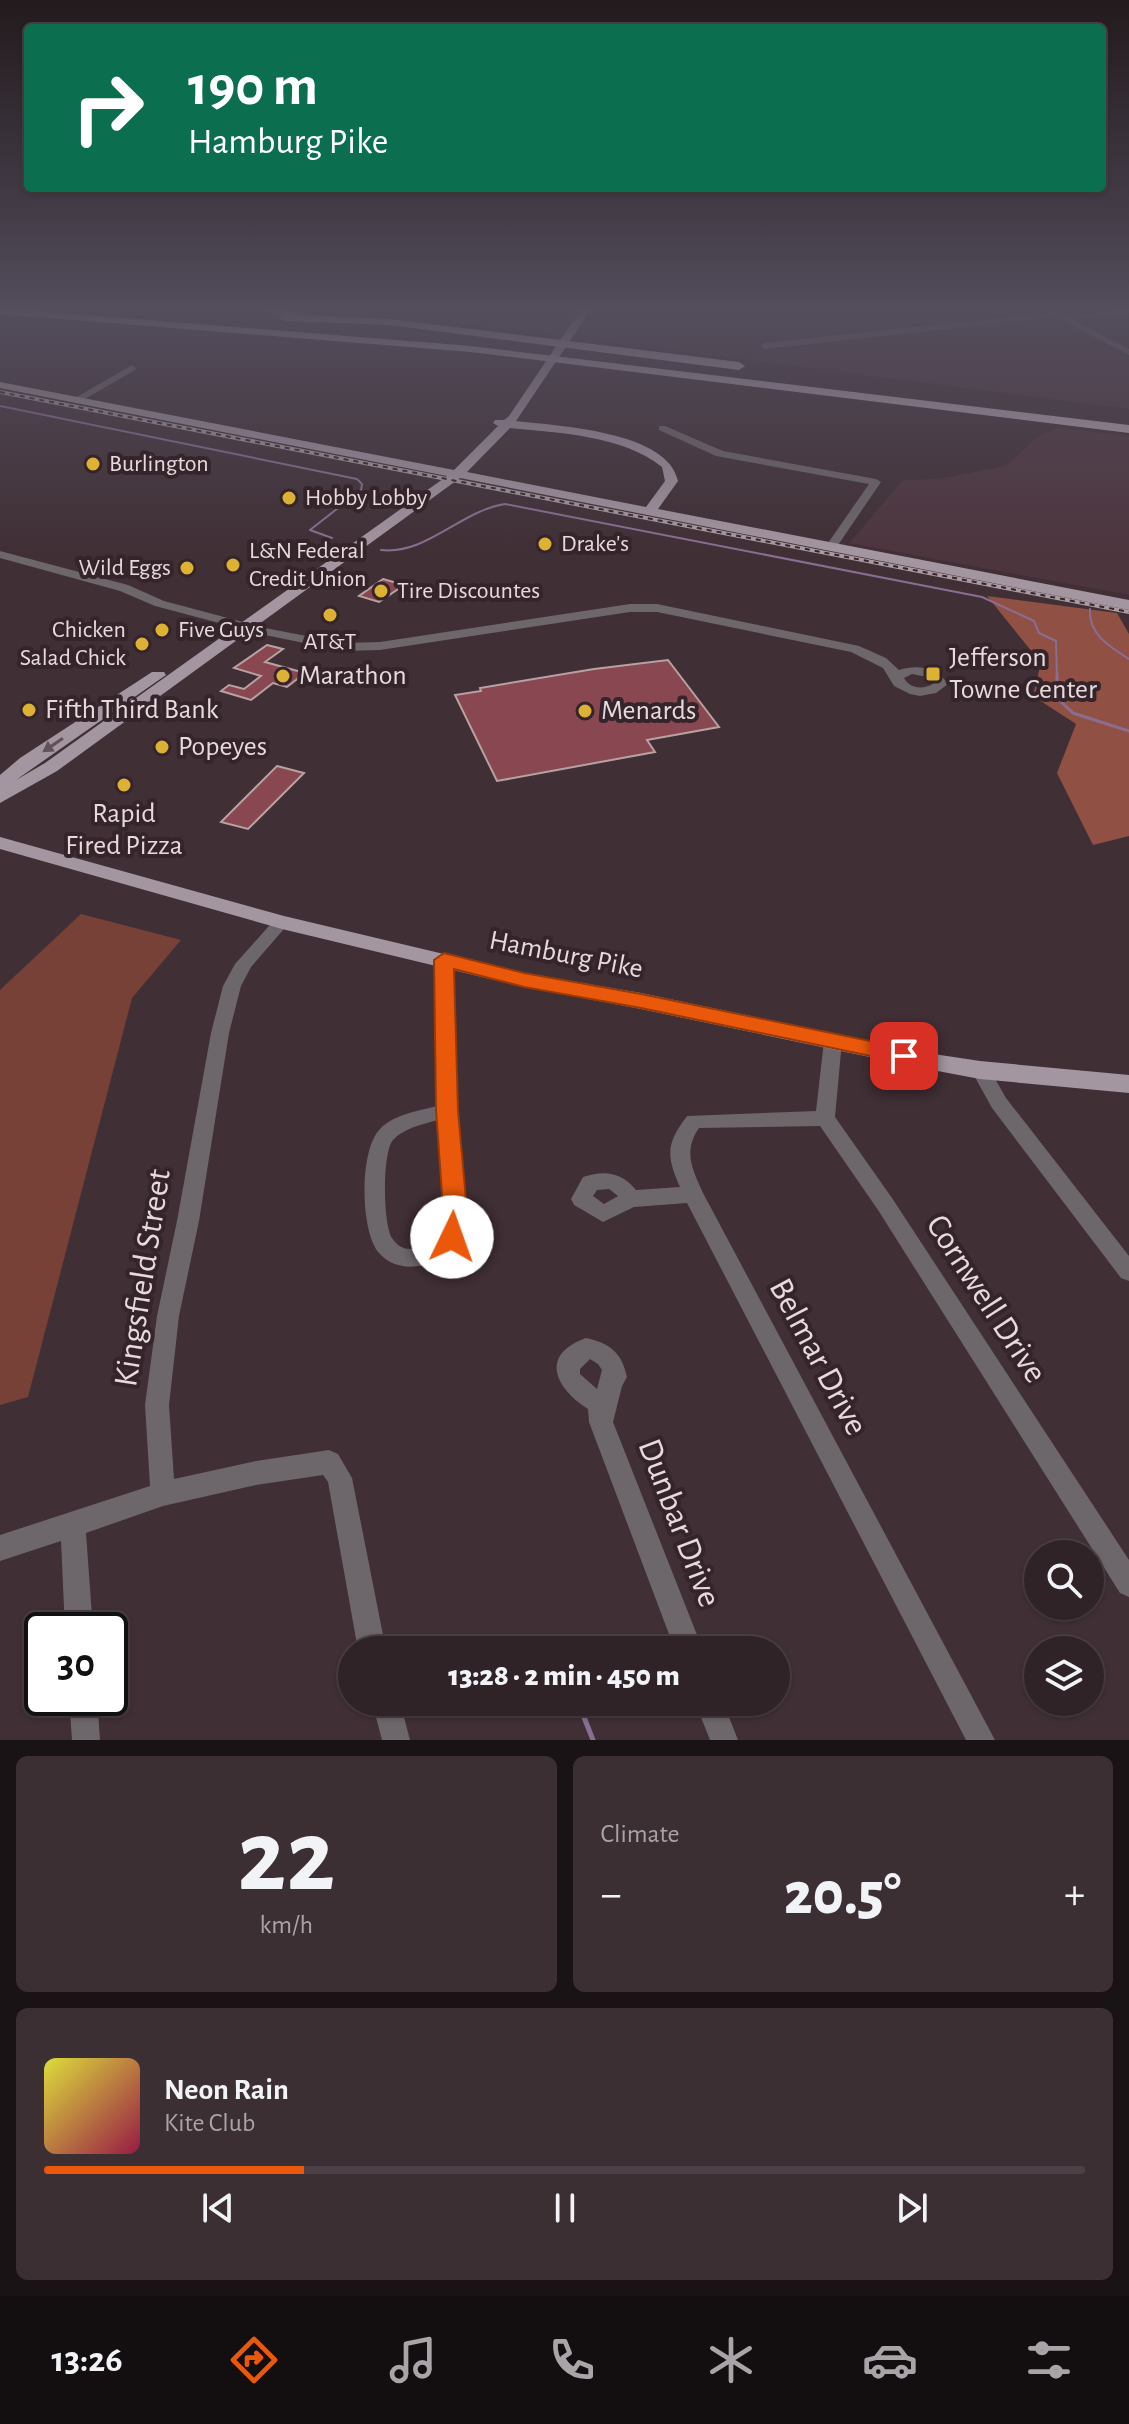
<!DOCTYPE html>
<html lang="en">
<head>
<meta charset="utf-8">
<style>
  :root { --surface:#302328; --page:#3c2f34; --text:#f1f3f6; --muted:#a8a4a8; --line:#4b4045; --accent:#ea580c }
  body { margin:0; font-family:"Alegreya Sans",sans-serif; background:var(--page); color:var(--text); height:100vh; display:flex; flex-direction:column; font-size:30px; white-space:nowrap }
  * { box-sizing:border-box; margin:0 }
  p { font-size:26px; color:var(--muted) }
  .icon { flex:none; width:44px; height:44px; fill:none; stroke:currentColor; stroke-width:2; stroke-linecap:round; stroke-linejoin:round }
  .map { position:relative; height:1740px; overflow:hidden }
  .details { display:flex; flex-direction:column; gap:16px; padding:16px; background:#1a1316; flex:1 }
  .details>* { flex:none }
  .hud { position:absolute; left:24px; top:24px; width:1082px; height:168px; border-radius:8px; box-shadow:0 2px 6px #0004,0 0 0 2px var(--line); background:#0b6e4f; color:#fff; overflow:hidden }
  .tools { position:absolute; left:1024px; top:1540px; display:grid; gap:16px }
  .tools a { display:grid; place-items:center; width:80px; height:80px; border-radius:50%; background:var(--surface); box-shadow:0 2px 6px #0004,0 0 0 2px var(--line); font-size:40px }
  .speed { position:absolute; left:24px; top:1612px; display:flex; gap:16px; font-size:40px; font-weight:700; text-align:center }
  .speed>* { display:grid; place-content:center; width:104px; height:104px; border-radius:50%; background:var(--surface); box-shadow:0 2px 6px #0004,0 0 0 2px var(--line); line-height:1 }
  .speed .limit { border:4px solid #111; border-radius:12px; background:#fff; color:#111 }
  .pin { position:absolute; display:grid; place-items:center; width:68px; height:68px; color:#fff; margin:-34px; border-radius:16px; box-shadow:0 4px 12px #0006 }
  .me { position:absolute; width:88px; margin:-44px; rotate:3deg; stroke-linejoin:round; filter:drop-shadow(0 0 6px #0008) }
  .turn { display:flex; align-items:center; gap:28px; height:168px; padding:0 32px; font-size:36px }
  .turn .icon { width:104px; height:104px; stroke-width:2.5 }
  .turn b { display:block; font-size:56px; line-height:68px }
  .big { font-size:60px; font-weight:800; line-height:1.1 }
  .details .card { flex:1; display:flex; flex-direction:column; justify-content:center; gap:12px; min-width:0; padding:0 28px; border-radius:12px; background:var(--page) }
  .details .dial { align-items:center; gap:0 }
  .dial b { font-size:104px; line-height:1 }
  .song { display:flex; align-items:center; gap:24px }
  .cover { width:96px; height:96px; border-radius:12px; background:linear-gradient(135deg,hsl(60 70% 55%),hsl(340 70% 35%)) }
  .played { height:8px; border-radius:4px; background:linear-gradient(90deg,var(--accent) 25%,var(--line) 25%) }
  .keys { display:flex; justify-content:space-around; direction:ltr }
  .heat { display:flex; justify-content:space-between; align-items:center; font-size:44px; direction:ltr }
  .details .tiles { flex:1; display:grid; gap:16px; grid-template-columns:1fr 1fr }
  .card:last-child { grid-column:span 2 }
  .trip { position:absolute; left:338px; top:1636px; width:452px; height:80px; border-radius:40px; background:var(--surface); box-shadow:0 2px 6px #0004,0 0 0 2px var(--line); font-weight:800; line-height:80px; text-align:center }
  .menu { display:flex; height:128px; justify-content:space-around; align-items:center; background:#130e10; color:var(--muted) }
  .menu .icon { width:56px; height:56px }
  .menu .active { color:var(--accent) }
  .menu b { font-size:36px; color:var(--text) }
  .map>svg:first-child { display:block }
</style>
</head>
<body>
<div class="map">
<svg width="1129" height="1740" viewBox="0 0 1129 1740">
  <rect width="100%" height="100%" fill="#402f35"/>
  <!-- built -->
  <path fill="#4d353e" d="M427 308H1129V409L437 320Z
    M1057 428 1129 436V595L849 543 903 480 938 479 1006 466 1037 437Z"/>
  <!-- green -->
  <path fill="#774137" d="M81 914 181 940 132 998 28 1397 0 1405V990Z"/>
  <!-- forest -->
  <path fill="#905044" d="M987 596 1117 613 1129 634V836L1093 845 1057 773 1076 724 1033 696 1041 663Z"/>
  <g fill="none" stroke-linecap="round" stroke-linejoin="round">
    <!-- stream-far2 -->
    <path stroke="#8a6e92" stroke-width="2" d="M0 406 357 479 362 484 361 490 310 530 332 538
      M381 550C427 555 460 511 505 504L982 597 1034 621 1039 633 1056 641 1057 676
      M1090 609C1088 634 1110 647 1129 659"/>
    <!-- stream-far1 -->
    <path stroke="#8a6e92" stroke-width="3" d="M1057 674V698L1073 713 1129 731"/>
    <!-- stream -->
    <path stroke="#8a6e92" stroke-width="5" d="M578 1702 593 1740"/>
  </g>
  <!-- building -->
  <path fill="#894851" stroke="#b8a1a2" stroke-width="2" d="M383 579 404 585 379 602 359 596Z
    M267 645 283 649 265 662 305 673 287 687 273 683 251 700 221 691 229 685 244 689 261 676 234 668Z
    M668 660 719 727 647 740 655 752 497 781 455 695 481 691 480 688 594 669Z
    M277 766 304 773 248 829 221 822Z"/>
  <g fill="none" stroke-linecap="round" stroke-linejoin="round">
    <!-- minor -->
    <path fill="#6d666b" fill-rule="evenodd" d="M1047 309 1066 316 1129 309V313L1073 320 1129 349V355L1056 317 764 349 760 346 764 343 1049 313Z
      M132 365 136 368 135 370 78 403 70 401Z
      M659 426H665L723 451 876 479 881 482 836 548H828L826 546 869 484 716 456 659 430Z
      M0 551 128 585 164 601 265 628 343 643 380 642 630 604H657L859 646 886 658 899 670C918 664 937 667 948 684L936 693 920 696 910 694 894 686 883 668 851 652 657 612H630L380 650 343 651 265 635 155 606 120 591 0 558ZM912 674 927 677 934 683C924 690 910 689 904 678Z
      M282 917 290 922 251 967 241 986 229 1033 199 1221 179 1316 169 1405 174 1479 256 1461 329 1450 338 1454 352 1478 386 1650H358L328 1482 323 1475 256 1485 163 1506 86 1533 93 1630H65L61 1541 0 1561V1535L150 1486 145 1405 157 1316 177 1221 211 1033 223 986 235 964 276 918Z
      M444 954 453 960 457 1110 467 1222C463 1232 459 1241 451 1249 433 1268 398 1275 379 1253 360 1231 359 1150 380 1129 394 1114 419 1111 437 1106L435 960ZM438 1120 445 1222C438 1240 408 1263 392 1238 383 1224 382 1153 393 1140 404 1128 423 1124 438 1120Z
      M833 1034 840 1036 842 1041 835 1117 892 1198 1129 1560V1597L1120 1593 878 1210 820 1126 699 1128C683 1151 692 1169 703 1193L995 1740H966L687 1203 634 1207 603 1222 574 1205 571 1199 583 1177C604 1170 622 1172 636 1190L680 1187C666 1155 666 1144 687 1116L816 1111 824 1041 826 1036ZM609 1189 618 1196 604 1204 593 1196 597 1190Z
      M980 1063 987 1065 1006 1098 1129 1256V1281L1121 1278 992 1108 971 1070 973 1065Z
      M586 1338C610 1343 622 1353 627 1377L622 1386 613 1422 703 1650H675L589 1422 588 1409C555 1388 539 1355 586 1338ZM590 1359 598 1364 602 1370 597 1389 580 1374V1369Z
      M69 1698H97L100 1740H72Z
      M372 1702H400L410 1740H382Z
      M695 1702H723L738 1740H710Z"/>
    <!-- major -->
    <path fill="#a496a1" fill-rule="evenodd" d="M582 308H592L516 421C558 426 668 431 678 481L658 509 1129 600V610L460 478 57 771 0 803V775L20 758 152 672H164L166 675 16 780 45 763 447 476 0 388V382L454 470 498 426 493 423 495 420H504L509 416ZM510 428C559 433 622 435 662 467L665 481 646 507 467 472Z
      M0 837 284 916 524 973 641 993 927 1053 980 1061 1129 1075V1093L980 1079 927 1069 641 1009 524 987 282 929 0 849Z"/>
    <!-- highway -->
    <path fill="#baa9b6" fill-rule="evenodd" d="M0 308 471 346 1129 425V433L471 352 0 314Z
      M253 308H277L304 315 390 319 739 362 745 366 739 370 390 325 284 321 279 318 282 315Z"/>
    <defs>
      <path id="rail" d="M0 392 1129 612"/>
    </defs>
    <!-- rail casing -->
    <use href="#rail" stroke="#a99ba0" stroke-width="4"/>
    <!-- rail -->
    <use href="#rail" stroke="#35252b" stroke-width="2" stroke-dasharray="5" stroke-linecap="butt"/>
  </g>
  <!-- one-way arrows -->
  <defs><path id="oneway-solid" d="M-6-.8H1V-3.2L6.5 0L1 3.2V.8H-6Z" transform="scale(2)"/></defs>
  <use fill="#61525a" href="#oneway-solid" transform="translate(53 745) rotate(146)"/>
  <!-- sky -->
  <linearGradient id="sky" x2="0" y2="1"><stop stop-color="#231a1d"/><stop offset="0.56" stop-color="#534d5c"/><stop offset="1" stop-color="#534d5c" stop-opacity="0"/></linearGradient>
  <rect width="1129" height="552" fill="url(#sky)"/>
  <!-- route -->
  <path fill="#ea580c" stroke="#983908" stroke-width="2" d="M444 953 524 973 641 994 904 1048 911 1050 914 1056 911 1061 904 1063 641 1008 524 987 454 969 458 1110 468 1222 461 1244 452 1247 444 1244 440 1237 444 1222 436 1110 434 960Z"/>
  <!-- markers -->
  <g fill="#ddb133" stroke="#35252b" stroke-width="3">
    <circle cx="93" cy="464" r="8"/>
    <circle cx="289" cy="498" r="8"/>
    <circle cx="545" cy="544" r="8"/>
    <circle cx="233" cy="565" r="8"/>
    <circle cx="187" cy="568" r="8"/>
    <circle cx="381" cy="591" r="8"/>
    <circle cx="330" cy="615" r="8"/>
    <circle cx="162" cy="630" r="8"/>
    <circle cx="142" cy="644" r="8"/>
    <rect x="925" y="666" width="16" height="16" rx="4"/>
    <circle cx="283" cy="676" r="8"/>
    <circle cx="29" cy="710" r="8"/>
    <circle cx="585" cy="711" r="8"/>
    <circle cx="162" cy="747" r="8"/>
    <circle cx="124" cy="785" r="8"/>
  </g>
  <g text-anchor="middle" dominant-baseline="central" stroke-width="8" stroke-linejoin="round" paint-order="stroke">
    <!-- far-poi labels -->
    <g font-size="24" fill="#e6dade" stroke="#35252b" text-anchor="start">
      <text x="109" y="464">Burlington</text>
      <text x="305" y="498">Hobby Lobby</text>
      <text x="561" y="544">Drake's</text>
      <text x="249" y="551">L&amp;N Federal<tspan x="249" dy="28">Credit Union</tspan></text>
      <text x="171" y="568" text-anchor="end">Wild Eggs</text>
      <text x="397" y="591">Tire Discountes</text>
      <text x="126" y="630" text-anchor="end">Chicken<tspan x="126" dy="28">Salad Chick</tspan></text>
      <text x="178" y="630">Five Guys</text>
      <text x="330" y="642" text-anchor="middle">AT&amp;T</text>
    </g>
    <!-- poi labels -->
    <g font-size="28" fill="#e6dade" stroke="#35252b" text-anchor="start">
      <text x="949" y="658">Jefferson<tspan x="949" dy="32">Towne Center</tspan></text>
      <text x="299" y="676">Marathon</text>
      <text x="45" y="710">Fifth Third Bank</text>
      <text x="601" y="711">Menards</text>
      <text x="178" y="747">Popeyes</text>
      <text x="124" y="814" text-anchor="middle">Rapid<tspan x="124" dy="32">Fired Pizza</tspan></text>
    </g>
    <!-- street labels -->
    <g font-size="28" fill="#e6dade" stroke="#35252b">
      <text transform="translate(566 955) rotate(11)">Hamburg Pike</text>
    </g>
    <!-- near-street labels -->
    <g font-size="34" fill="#e6dade" stroke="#35252b">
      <text transform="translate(143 1278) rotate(-81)">Kingsfield Street</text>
      <text transform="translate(986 1299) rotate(57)">Cornwell Drive</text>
      <text transform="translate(818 1357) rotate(62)">Belmar Drive</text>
      <text transform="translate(679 1523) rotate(69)">Dunbar Drive</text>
    </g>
  </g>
</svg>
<div class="tools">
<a><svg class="icon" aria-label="search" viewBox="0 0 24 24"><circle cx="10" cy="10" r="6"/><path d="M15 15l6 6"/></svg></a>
<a><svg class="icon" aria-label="layers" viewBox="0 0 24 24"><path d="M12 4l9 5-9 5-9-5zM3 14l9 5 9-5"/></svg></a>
</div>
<div class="speed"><div class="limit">30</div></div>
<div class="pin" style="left:904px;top:1056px;background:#d93025"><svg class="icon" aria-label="arrive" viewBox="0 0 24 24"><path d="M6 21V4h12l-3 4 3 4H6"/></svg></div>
<svg class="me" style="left:452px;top:1237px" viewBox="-20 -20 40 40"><circle r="19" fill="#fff"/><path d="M0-13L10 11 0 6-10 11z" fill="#ea580c"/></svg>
<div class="trip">13:28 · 2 min · 450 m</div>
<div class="hud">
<div class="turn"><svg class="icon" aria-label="right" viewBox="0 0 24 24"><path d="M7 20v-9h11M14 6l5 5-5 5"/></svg><div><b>190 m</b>Hamburg Pike</div></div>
</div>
</div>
<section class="details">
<div class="tiles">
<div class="card dial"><b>22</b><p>km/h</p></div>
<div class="card"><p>Climate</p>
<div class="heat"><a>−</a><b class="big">20.5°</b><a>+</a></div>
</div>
<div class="card">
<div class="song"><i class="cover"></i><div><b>Neon Rain</b><p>Kite Club</p></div></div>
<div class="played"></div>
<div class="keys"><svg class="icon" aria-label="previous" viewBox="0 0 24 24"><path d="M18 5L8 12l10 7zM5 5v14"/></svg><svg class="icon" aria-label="pause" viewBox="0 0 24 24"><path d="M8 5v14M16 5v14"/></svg><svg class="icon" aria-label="next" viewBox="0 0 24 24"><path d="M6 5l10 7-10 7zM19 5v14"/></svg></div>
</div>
</div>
</section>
<nav class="menu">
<b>13:26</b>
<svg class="icon active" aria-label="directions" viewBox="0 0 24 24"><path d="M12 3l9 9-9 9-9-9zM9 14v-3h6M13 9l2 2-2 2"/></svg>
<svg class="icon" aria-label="music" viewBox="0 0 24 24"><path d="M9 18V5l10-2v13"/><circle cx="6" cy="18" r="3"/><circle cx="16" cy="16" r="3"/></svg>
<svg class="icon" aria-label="phone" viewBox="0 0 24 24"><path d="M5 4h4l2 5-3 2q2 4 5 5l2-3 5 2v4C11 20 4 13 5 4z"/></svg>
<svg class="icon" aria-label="climate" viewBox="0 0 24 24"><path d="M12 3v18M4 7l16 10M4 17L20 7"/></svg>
<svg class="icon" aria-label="car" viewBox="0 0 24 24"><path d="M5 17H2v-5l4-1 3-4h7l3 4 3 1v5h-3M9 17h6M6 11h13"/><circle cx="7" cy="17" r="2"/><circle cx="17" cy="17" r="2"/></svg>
<svg class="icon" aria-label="filters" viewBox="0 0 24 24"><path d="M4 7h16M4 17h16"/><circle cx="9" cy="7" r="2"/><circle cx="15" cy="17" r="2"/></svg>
</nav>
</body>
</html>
